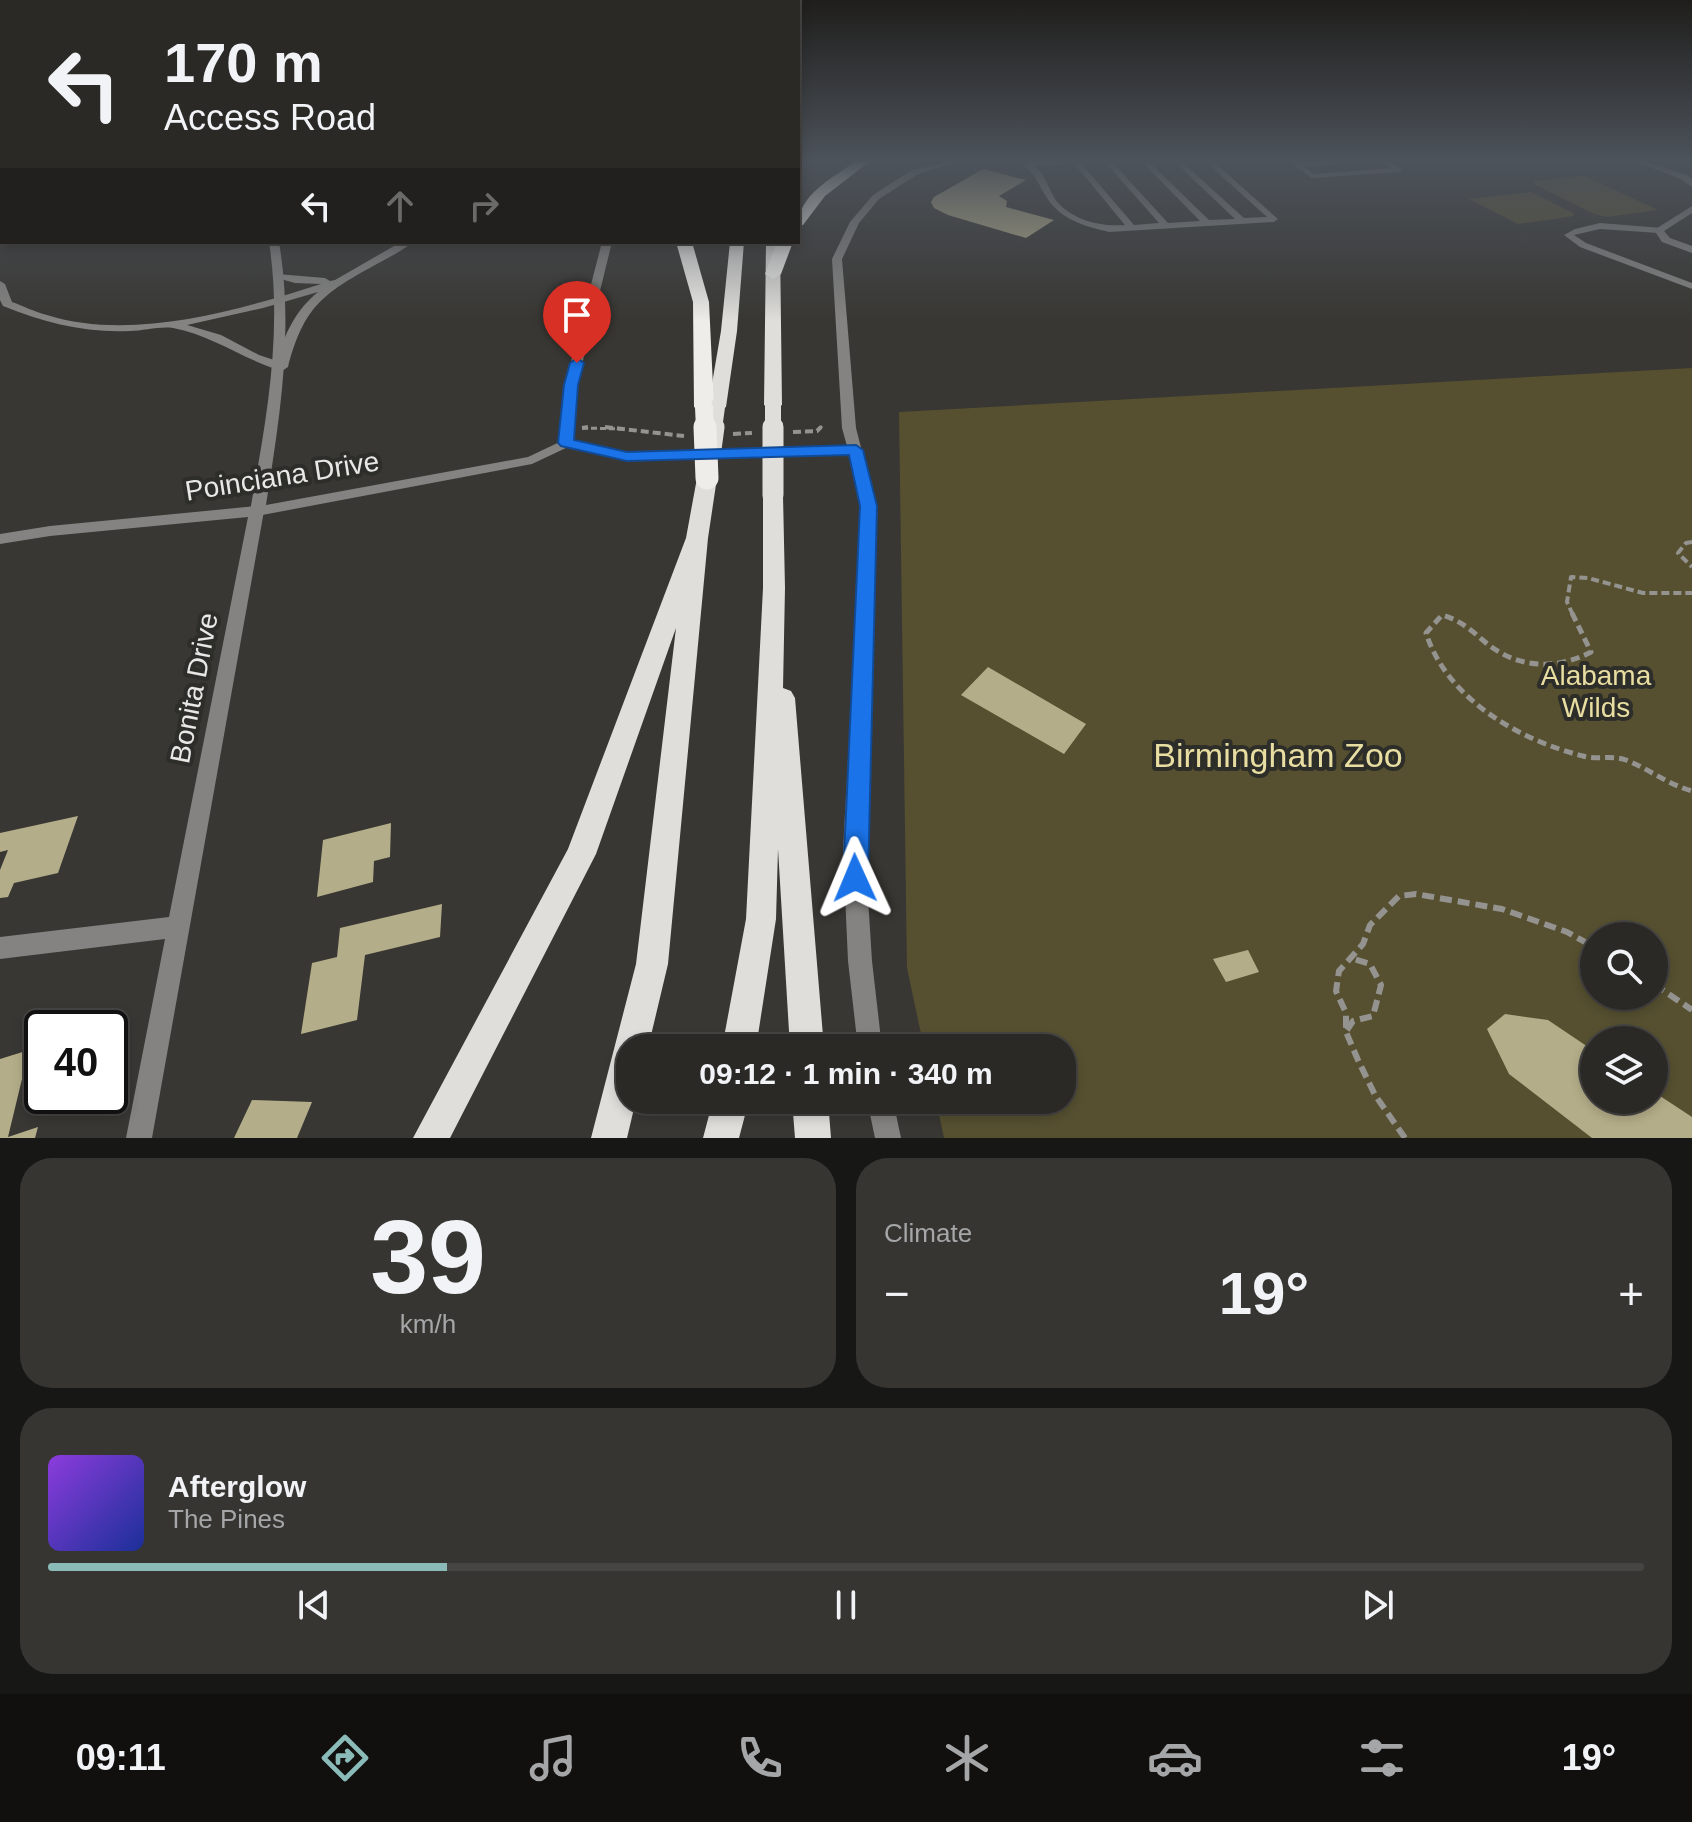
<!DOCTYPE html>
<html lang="en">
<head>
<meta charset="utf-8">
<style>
  :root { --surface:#2a2926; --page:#363532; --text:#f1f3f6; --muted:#a5a6a7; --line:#464543; --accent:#8bbbb9 }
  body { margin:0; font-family:Helvetica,sans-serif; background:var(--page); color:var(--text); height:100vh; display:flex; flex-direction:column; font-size:30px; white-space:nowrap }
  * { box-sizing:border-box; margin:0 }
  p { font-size:26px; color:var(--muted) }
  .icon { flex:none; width:44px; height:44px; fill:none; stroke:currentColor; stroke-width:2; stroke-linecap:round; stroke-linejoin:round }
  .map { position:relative; height:1138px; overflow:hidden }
  .panel { display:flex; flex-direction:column; gap:20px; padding:20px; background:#171715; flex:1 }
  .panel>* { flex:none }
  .banner { position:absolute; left:0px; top:0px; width:800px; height:244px; box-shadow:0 4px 12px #0003,0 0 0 2px var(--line); background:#2a2926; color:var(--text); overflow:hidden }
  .controls { position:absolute; left:1580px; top:922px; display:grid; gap:16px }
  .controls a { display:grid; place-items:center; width:88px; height:88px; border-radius:50%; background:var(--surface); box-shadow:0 4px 12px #0003,0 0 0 2px var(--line); font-size:40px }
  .speed { position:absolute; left:24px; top:1010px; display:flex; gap:16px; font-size:40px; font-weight:700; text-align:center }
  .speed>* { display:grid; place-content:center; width:104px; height:104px; border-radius:50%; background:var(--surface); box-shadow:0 4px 12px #0003,0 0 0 2px var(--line); line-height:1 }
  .speed .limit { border:4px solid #111; border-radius:12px; background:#fff; color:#111 }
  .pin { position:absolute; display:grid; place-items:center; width:68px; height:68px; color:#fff; margin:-82px -34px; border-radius:50% 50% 50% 0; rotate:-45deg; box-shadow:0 0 8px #0007 }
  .pin .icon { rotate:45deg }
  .me { position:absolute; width:88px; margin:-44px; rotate:359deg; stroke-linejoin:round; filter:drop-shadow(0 0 6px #0008) }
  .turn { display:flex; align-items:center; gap:28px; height:168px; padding:0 32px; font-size:36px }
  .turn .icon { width:104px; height:104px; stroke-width:2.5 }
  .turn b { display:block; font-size:56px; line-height:68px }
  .lanes { display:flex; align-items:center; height:76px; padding:0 32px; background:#0003; justify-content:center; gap:40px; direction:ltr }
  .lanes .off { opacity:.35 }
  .big { font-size:60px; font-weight:800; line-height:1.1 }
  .panel .widget { flex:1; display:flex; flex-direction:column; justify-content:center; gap:12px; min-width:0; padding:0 28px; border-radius:32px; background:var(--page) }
  .panel .dial { align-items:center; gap:0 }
  .dial b { font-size:104px; line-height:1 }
  .song { display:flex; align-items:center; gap:24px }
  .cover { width:96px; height:96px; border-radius:12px; background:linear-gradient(135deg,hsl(270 70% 55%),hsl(230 70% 35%)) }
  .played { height:8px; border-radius:4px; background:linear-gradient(90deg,var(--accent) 25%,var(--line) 25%) }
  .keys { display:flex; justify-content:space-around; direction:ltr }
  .heat { display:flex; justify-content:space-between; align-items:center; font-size:44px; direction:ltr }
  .panel .tiles { flex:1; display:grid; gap:20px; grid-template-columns:1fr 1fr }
  .widget:last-child { grid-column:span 2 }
  .trip { position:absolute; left:616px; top:1034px; width:460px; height:80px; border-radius:32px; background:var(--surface); box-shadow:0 4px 12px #0003,0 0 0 2px var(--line); font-weight:800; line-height:80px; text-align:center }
  .dock { display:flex; height:128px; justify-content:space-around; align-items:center; background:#11100f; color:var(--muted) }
  .dock .icon { width:56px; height:56px }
  .dock .current { color:var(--accent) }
  .dock b { font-size:36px; color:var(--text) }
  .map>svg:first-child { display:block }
</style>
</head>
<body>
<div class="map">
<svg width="1692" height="1138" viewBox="0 0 1692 1138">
  <rect width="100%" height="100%" fill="#383733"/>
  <!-- green -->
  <path fill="#565030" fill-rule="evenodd" d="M1585 176 1658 210 1607 217 1594 214 1534 184 1535 181Z
    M1531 192 1573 213 1574 216 1518 224 1469 199Z
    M1692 368V1138H944L936 1100H1062V1048H924L907 968 899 412ZM1594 936H1654V996H1594ZM1594 1040H1654V1100H1594Z"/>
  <!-- building -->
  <path fill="#b4ad89" d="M983 169 1026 180 999 196 1007 201 1006 207 1054 220 1026 238 948 215 934 208 931 202 934 197Z
    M988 667 1086 724 1064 754 961 695Z
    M78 816 58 873 14 883 8 897 0 898V870L8 850 0 852V833Z
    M391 823 390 857 374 861 373 882 317 897 323 840Z
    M442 904 440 937 365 955 357 1020 301 1034 312 963 337 957 340 928Z
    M1248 950 1259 972 1226 982 1213 959Z
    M1505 1014 1548 1020 1594 1051V1100H1654V1092L1692 1117V1138H1592L1509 1074 1487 1029Z
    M29 1050 8 1137 38 1127 35 1138H0V1059Z
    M252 1100 312 1102 297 1138H234Z"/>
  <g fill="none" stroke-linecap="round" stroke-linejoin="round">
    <!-- path-far3 -->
    <path stroke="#949390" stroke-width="3" stroke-dasharray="6 3" stroke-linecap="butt" d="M582 428 623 429
      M819 429 822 426"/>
    <!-- path-far2 -->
    <path stroke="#949390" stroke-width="4" stroke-dasharray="8 4" stroke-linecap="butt" d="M605 427 684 436
      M582 428 588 427
      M793 432 817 431 821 427
      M733 434 752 433
      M1692 542 1686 543 1678 553 1692 567
      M1573 615 1567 602 1571 577 1588 578 1643 593H1692"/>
    <!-- path-far1 -->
    <path stroke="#949390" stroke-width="5" stroke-dasharray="9 5" stroke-linecap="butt" d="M1572 613 1591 652C1555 671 1516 668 1485 642 1471 630 1460 620 1442 615L1426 633C1447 699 1519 740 1583 756 1597 760 1612 755 1626 760 1649 769 1667 784 1692 791"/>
    <!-- path -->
    <path stroke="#949390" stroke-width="6" stroke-dasharray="12 6" stroke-linecap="butt" d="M1654 984 1692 1010
      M1347 1030 1353 1021 1373 1016 1381 985 1370 964 1354 959
      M1405 1138 1375 1095 1358 1060 1346 1032V1013L1336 991 1339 971 1363 944 1370 925 1399 896 1416 894 1502 909 1567 932 1594 947"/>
    <!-- service -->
    <path fill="#848381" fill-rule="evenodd" d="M1020 162H1069L1066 164 1035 166C1045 175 1048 187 1055 199 1071 220 1100 227 1125 225L1073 162H1080L1134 225 1159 223 1105 162H1112L1168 223 1200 221 1142 162H1149L1209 220 1235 219 1175 162H1182L1244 218 1267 217 1206 162H1214L1278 219 1274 222 1109 232C1085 226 1061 220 1047 198 1036 180 1038 177 1020 162Z
      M1290 162H1344L1340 164 1305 167 1314 174 1391 168 1382 162H1390L1403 170 1399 172 1312 178Z
      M1600 223 1662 228 1663 230 1659 233 1600 229 1574 235 1586 243 1692 283V289L1580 247 1564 235 1575 229Z"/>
    <!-- minor -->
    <path fill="#848381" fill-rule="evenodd" d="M1636 162H1647L1687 175 1692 179V187L1681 179Z
      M1692 206V213L1664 231 1670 238 1692 246V253L1662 242 1654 230Z
      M0 216H2V222H0Z
      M401 242H413C402 251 388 258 375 265 322 294 304 307 288 367L282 371C244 360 212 335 173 328 160 326 143 331 130 331 85 333 45 323 3 306L0 300V281L5 284 12 302C23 306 35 312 47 315 132 342 239 310 321 284L295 283 277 278V274L325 278 330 281 335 280ZM318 292C295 311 285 333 277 361L259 355 221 335 187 325 263 308Z
      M602 242H612L577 385 573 443 566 447 559 443 565 385Z
      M257 506 264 511 152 1138H126L165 939 0 959V937L169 917 248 517 50 536 0 544V534L50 526Z"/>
    <!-- tertiary -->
    <path fill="#848381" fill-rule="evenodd" d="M945 162H957L918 174 879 199 859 223 842 259 856 428 876 506 865 850 872 961 882 1048H858L848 961 843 850 862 506 849 454 627 460 568 447 532 464 257 516 252 514 250 511C266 421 283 334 269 242H279C294 331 280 416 266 505L528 457 566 439 627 452 847 446 842 428 832 259 850 222 873 195 912 170Z
      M867 1100H893L901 1138H875Z"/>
    <!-- trunk -->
    <path fill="#dfdeda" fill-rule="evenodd" d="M730 242H744L737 331 726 407 717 412 708 407 721 331Z
      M766 242H780L782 405 773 410 764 405Z
      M707 472 717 478 708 538 668 964 648 1048H630V1100H636L627 1138H591L636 964 676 628 596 854 450 1138H413L568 849 686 538 697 478Z
      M773 489 783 495 785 588 783 688 791 691 795 698 824 1048H790L778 849 776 919 756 1048H722L746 919 763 588V495Z
      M713 1100H749L739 1138H703Z
      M792 1100H828L831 1138H795Z"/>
    <!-- motorway -->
    <path fill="#eeede9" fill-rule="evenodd" d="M855 162H869L825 196 803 225 798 226C798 195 832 178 855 162Z
      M676 242H692L709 302 714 407 704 413 694 407 693 302Z
      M777 242H793L781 274 773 279 765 274Z"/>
    <!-- trunk-bridge-far1 -->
    <path stroke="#dfdeda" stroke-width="16" d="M773 405V429
      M714 429 717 407"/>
    <!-- trunk-bridge -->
    <path stroke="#dfdeda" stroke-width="21" d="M773 427V495
      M711 449 714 427"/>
    <!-- motorway-bridge-far1 -->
    <path stroke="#eeede9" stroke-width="18" d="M704 407 705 429"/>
    <!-- motorway-bridge -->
    <path stroke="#eeede9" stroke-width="23" d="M705 427 707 478"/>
  </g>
  <!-- sky -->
  <linearGradient id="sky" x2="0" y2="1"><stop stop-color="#1f1e1c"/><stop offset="0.5" stop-color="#4d535b"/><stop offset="1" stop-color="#4d535b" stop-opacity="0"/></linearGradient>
  <rect width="1692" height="321" fill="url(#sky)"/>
  <!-- route -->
  <path fill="#1a73e8" stroke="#114b97" stroke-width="2" d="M577 358 584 363 578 385 574 440 627 452 856 445 863 450 877 506 868 878 864 886 855 889 847 886 843 878 860 506 849 455 627 461 561 446 558 443 564 385 570 363Z"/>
  <g text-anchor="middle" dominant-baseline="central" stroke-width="8" stroke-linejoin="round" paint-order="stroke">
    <!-- street labels -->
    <g font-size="28" fill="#e9e8e6" stroke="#2d2d29">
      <text transform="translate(282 476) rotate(-9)">Poinciana Drive</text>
      <text transform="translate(194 688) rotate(-79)">Bonita Drive</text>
    </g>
    <!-- park labels -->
    <g font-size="28" fill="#e9dea1" stroke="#2d2d29">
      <text x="1596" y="675">Alabama<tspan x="1596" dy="32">Wilds</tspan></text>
    </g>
    <!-- near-park labels -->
    <g font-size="34" fill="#e9dea1" stroke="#2d2d29">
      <text x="1278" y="755">Birmingham Zoo</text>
    </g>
  </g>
</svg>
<div class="controls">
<a><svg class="icon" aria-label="search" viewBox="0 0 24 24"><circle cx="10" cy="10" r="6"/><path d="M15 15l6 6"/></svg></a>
<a><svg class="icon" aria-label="layers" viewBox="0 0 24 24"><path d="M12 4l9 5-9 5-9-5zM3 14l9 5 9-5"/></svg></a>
</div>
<div class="speed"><div class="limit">40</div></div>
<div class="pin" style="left:577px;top:363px;background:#d93025"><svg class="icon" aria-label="arrive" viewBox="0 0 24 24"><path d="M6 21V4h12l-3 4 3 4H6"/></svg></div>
<svg class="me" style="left:855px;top:878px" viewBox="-20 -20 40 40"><path d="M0-17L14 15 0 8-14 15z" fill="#1a73e8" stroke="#fff" stroke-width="4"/></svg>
<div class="trip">09:12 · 1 min · 340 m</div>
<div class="banner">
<div class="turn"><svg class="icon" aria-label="left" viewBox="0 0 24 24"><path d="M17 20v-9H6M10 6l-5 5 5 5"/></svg><div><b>170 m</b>Access Road</div></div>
<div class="lanes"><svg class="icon" aria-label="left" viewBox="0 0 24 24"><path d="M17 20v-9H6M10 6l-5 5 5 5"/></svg><svg class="icon off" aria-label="ahead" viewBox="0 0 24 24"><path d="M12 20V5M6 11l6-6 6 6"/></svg><svg class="icon off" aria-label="right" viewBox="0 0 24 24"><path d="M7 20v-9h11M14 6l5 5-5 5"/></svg></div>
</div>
</div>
<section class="panel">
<div class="tiles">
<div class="widget dial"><b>39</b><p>km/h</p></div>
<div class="widget"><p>Climate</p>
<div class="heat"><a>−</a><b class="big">19°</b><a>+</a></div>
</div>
<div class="widget">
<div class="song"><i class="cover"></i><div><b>Afterglow</b><p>The Pines</p></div></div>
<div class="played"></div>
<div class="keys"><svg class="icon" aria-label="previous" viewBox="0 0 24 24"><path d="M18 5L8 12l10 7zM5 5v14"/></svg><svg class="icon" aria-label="pause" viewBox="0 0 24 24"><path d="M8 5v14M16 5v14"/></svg><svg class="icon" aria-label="next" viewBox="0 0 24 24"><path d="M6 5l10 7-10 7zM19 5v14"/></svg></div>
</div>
</div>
</section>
<nav class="dock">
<b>09:11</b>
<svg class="icon current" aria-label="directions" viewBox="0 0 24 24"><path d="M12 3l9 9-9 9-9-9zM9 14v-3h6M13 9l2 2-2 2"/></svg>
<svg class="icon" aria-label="music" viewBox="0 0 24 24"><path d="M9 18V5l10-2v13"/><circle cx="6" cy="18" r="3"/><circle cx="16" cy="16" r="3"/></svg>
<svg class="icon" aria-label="phone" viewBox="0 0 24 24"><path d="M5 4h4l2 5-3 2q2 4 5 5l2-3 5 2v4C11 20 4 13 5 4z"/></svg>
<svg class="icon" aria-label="climate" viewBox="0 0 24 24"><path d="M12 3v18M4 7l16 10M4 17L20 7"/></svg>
<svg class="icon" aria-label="car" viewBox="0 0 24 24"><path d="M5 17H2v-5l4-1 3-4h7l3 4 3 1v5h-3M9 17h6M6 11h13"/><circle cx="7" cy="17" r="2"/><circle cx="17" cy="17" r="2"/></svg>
<svg class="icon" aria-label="filters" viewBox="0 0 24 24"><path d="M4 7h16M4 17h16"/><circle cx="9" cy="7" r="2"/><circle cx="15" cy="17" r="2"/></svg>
<b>19°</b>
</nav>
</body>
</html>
